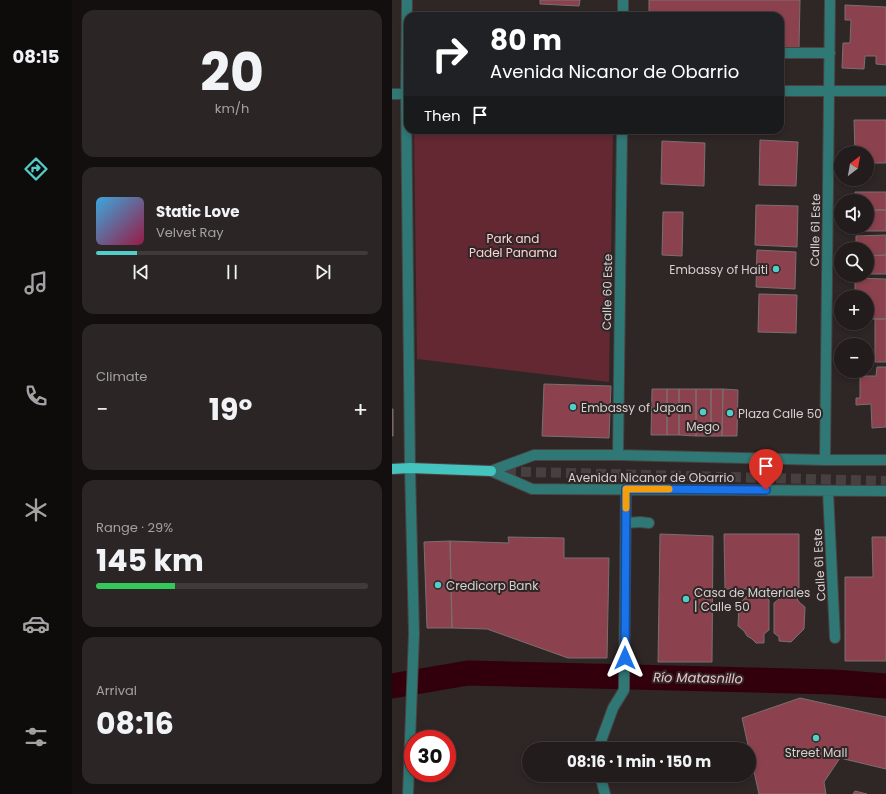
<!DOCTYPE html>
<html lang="en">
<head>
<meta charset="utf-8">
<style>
  :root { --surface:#231c1c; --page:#2b2525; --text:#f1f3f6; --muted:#a3a1a3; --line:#403a3b; --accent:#53cdc9 }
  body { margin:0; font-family:Poppins,sans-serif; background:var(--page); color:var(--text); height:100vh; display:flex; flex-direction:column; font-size:15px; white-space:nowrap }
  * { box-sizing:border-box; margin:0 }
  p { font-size:13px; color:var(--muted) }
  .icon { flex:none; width:22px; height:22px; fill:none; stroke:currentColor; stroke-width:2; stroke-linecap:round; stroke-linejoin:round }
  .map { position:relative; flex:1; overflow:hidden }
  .panel { display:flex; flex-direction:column; gap:10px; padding:10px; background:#130f0f; width:320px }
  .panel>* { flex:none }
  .guide { position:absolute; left:12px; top:12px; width:380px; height:122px; border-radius:12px; box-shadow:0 2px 6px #0003,0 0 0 1px var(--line); background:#202124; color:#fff; overflow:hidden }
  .needle { width:26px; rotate:31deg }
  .buttons { position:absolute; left:442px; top:146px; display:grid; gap:8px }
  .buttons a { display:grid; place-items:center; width:40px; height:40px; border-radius:50%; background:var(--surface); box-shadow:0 2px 6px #0003,0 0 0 1px var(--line); font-size:20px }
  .speed { position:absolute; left:12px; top:730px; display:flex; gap:8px; font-size:20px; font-weight:700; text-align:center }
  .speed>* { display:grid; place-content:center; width:52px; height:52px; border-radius:50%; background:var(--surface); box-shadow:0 2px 6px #0003,0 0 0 1px var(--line); line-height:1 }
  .speed .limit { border:6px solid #d22; background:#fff; color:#111 }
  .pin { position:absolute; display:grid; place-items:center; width:34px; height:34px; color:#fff; margin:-41px -17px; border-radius:50% 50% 50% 0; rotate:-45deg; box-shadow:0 0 4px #0007 }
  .pin .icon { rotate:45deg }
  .me { position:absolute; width:44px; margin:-22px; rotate:0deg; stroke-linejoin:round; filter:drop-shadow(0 0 3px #0008) }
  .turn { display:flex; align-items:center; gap:14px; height:84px; padding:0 20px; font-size:18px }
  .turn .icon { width:52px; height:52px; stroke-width:2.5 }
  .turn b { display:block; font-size:28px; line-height:34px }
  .then { display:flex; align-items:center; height:38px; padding:0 20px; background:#0003; gap:8px; font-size:15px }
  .big { font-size:30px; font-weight:700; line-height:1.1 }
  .panel .tile { flex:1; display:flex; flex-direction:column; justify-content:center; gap:6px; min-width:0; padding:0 14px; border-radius:12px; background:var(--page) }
  .panel .dial { align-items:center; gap:0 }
  .dial b { font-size:52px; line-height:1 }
  .song { display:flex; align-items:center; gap:12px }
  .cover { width:48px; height:48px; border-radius:6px; background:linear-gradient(135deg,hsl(200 70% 55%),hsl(340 70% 35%)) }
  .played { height:4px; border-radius:2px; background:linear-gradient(90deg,var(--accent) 15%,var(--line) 15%) }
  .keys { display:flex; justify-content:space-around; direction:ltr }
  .heat { display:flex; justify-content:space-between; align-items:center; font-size:22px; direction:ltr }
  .charge { height:6px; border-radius:3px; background:linear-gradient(90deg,#34c759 29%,var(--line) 0) }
  .trip { position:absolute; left:130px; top:742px; width:234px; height:40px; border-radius:20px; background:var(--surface); box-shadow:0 2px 6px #0003,0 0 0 1px var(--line); font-weight:700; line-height:40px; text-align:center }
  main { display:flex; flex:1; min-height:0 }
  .menu { display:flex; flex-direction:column; width:72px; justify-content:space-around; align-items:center; background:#0e0b0b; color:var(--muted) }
  .menu .icon { width:28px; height:28px }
  .menu .selected { color:var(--accent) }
  .menu b { font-size:18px; color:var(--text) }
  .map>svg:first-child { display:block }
</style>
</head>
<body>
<main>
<nav class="menu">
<b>08:15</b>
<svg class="icon selected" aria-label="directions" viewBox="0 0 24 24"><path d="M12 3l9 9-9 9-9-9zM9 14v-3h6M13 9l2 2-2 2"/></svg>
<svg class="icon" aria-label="music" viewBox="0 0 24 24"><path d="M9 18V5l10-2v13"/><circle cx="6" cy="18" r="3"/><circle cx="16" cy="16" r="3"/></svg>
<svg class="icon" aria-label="phone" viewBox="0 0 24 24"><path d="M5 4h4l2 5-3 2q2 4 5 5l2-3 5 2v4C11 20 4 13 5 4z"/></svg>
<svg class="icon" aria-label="climate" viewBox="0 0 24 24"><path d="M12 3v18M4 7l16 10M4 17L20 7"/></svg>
<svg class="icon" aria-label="car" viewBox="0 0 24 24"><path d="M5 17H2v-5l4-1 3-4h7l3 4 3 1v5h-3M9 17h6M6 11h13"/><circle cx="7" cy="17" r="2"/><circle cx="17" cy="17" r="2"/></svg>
<svg class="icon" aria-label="filters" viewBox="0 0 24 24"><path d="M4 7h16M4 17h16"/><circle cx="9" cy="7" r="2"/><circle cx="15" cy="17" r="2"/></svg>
</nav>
<section class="panel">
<div class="tile dial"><b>20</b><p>km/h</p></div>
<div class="tile">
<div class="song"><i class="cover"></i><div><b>Static Love</b><p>Velvet Ray</p></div></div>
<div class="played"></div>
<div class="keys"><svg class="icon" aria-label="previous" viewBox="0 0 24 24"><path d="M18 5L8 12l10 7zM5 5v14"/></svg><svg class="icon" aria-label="pause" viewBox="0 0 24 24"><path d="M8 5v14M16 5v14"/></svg><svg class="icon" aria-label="next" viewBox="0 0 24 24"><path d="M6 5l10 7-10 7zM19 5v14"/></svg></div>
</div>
<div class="tile"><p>Climate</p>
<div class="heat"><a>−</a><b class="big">19°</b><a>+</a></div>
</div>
<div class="tile"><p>Range · 29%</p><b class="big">145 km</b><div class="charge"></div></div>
<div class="tile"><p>Arrival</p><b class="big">08:16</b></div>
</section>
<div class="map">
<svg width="494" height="794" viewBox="0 0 494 794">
  <rect width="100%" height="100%" fill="#2f2626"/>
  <!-- green -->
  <path fill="#632832" d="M22 130H221L217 382 25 359Z"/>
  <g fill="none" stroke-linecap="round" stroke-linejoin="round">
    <!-- river -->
    <path stroke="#32000d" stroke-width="25" d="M0 686 76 673 442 682 494 686"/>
  </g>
  <!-- building -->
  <path fill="#8c424e" stroke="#7a6f70" d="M148 0H188L187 6 148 4Z
    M257 0H408L407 48H388V16H257Z
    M453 5 494 7V65L484 64V56H473L472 69 450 68 451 43H458L459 20H453Z
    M462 120H494V163H475V153H463Z
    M368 140 406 142 404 186 367 185Z
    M270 141 313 143 312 186 269 184Z
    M463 192H494V210H475V201H463Z
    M364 205 406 206 405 247 363 245Z
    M475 210H494V231H463V227H475Z
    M271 212H291L290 256 270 255Z
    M494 235V255L475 256V249H464V236Z
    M365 250 404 252 403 289 364 287Z
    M494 255V274H475V256Z
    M463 278 494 279V319H475V297H463Z
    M367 294 405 295 404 333 366 332Z
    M483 319H494V362H483Z
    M485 367H494V427L480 428 479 404 464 405V398H468V376H484Z
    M152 384 219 386 217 438 150 436Z
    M260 389H275V435H259Z
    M275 389H287V435H275Z
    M287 389H304V436L287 435Z
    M304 389H319V436H304Z
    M319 389H331L330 436H319Z
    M331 389 346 390 345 436H330Z
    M0 409H1V436H0Z
    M268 534 321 536 320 662H266Z
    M332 534H407V589H333Z
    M116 537 172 538V558H217L215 658H176L95 629 60 628 58 541 117 543Z
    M480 537H494V661H453V577H481Z
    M58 541 60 628H35L32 542Z
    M387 590H395L399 594 404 597 407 602 413 607 412 629 399 642 387 641V637L382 633V603L387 599Z
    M360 591 372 592V596L377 600V630L372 634V643H364L360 639 355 636 352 631 346 626 347 604Z
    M408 698 494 717V769L448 758 432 782 434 794H367L350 718Z
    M463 791 475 794H461Z"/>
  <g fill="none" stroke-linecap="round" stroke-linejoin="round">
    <!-- major-tunnel -->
    <path stroke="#484040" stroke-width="10" stroke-dasharray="10 5" stroke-linecap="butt" d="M99 471 494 481"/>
    <defs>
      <path id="minor" d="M15 0 14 94 18 468 22 633 16 794
        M231 0V16
        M388 53H438
        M388 91H494
        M0 94H16
        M226 455 230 130
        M433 460 438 0
        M99 471 140 489 494 491
        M99 471 142 455H226L433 460H494
        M436 491 443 638
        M234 523 248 522 257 523
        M206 749 221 708 232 690 234 489
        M208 775 213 794"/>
      <path id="major" d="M0 469 18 468 99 471"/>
    </defs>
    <!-- minor casing -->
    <use href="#minor" stroke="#4a4141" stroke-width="12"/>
    <!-- major casing -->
    <use href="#major" stroke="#4a4141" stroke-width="12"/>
    <!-- minor -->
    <use href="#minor" stroke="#2f7875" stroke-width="10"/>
    <!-- major -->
    <use href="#major" stroke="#45c3bf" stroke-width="10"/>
  </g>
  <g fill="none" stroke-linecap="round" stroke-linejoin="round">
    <defs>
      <path id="route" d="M233 658 234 489 374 490"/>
    </defs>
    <!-- route casing -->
    <use href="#route" stroke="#114b97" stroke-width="10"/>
    <!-- route -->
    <use href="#route" stroke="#1a73e8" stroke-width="7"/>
    <!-- slow -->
    <path stroke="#f59e0b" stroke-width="7" d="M234 508V489H277"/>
  </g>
  <!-- markers -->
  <g fill="#53cdc9" stroke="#2f2626" stroke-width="1.5">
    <circle cx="384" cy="269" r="4"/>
    <circle cx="181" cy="407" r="4"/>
    <circle cx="311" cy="412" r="4"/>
    <circle cx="338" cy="413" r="4"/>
    <circle cx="46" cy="585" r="4"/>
    <circle cx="294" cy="599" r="4"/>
    <circle cx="424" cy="738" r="4"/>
  </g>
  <g text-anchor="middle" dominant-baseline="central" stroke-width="4" stroke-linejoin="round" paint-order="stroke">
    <!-- street labels -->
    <g font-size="12" fill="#d7d0d1" stroke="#2f2626">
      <text transform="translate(423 230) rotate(-89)">Calle 61 Este</text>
      <text transform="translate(215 292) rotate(-89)">Calle 60 Este</text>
      <text x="259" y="477">Avenida Nicanor de Obarrio</text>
      <text transform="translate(427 565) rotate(-93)">Calle 61 Este</text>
    </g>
    <!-- park labels -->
    <g font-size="12" fill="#fed0d5" stroke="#2f2626">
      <text x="121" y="238">Park and<tspan x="121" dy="14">Padel Panama</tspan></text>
    </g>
    <!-- poi labels -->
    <g font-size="12" fill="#d7d0d1" stroke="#2f2626" text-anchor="start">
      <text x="376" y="269" text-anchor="end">Embassy of Haiti</text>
      <text x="189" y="407">Embassy of Japan</text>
      <text x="346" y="413">Plaza Calle 50</text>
      <text x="311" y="426" text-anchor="middle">Mego</text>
      <text x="54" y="585">Credicorp Bank</text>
      <text x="302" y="592">Casa de Materiales<tspan x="302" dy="14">| Calle 50</tspan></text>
      <text x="424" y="752" text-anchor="middle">Street Mall</text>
    </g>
    <!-- water labels -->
    <g font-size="13" font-style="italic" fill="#f1c3c8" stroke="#2f2626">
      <text transform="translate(306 678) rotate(1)">Río Matasnillo</text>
    </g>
  </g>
</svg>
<div class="buttons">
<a><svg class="needle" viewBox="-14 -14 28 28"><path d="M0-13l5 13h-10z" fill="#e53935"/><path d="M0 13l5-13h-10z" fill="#a3a1a3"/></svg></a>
<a><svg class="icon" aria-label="sound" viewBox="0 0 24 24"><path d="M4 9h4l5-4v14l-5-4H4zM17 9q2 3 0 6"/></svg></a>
<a><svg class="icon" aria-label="search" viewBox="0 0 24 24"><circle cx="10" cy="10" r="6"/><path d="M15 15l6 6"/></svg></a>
<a>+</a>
<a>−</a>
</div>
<div class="speed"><div class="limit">30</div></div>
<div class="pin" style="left:374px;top:490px;background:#d93025"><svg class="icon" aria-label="arrive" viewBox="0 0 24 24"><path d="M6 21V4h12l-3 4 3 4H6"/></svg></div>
<svg class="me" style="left:233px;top:658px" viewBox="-20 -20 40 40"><path d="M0-17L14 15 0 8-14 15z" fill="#1a73e8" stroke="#fff" stroke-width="4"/></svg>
<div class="trip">08:16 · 1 min · 150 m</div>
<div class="guide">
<div class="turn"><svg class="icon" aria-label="right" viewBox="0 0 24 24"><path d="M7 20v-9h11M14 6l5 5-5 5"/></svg><div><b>80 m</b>Avenida Nicanor de Obarrio</div></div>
<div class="then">Then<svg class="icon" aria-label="arrive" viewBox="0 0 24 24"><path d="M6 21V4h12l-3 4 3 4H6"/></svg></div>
</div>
</div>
</main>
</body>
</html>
